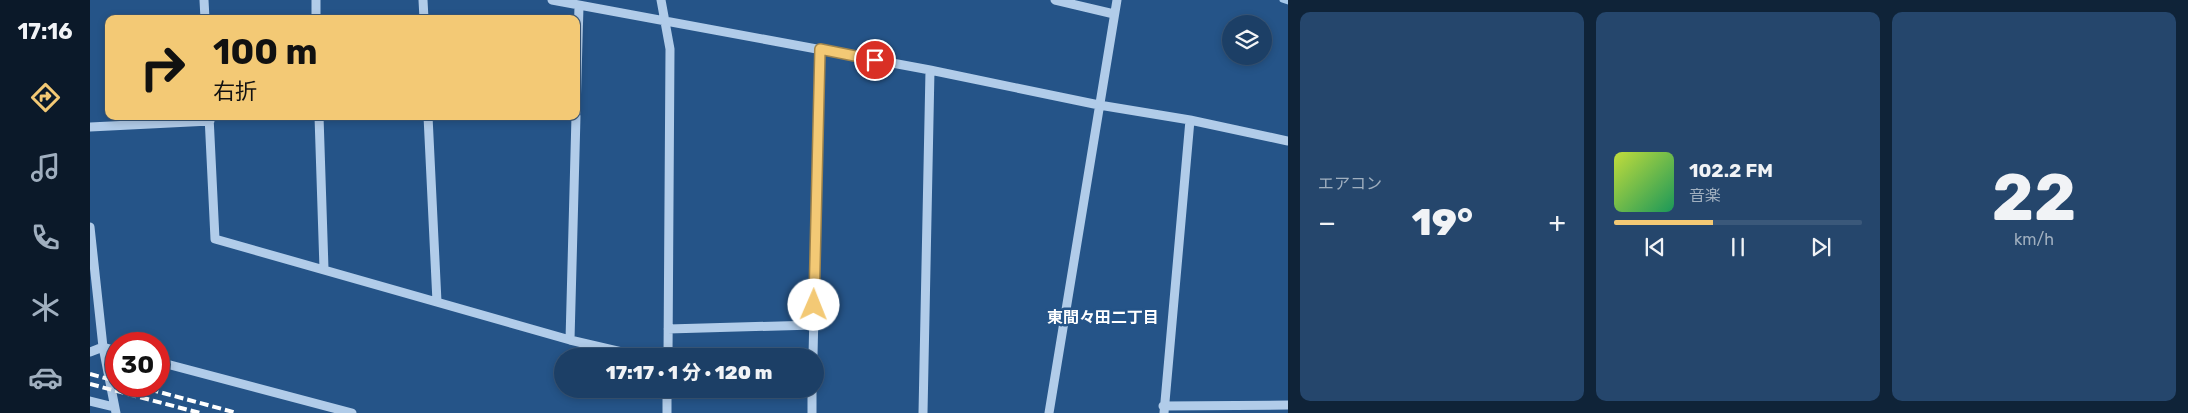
<!DOCTYPE html>
<html lang="ja">
<head>
<meta charset="utf-8">
<style>
  :root { --surface:#1c3f66; --page:#25466c; --text:#f1f3f6; --muted:#a0afbf; --line:#3a587a; --accent:#f3c975 }
  body { margin:0; font-family:Rubik,"Noto Sans JP",sans-serif; background:var(--page); color:var(--text); height:100vh; display:flex; flex-direction:column; font-size:19px; white-space:nowrap }
  * { box-sizing:border-box; margin:0 }
  p { font-size:16px; color:var(--muted) }
  .icon { flex:none; width:28px; height:28px; fill:none; stroke:currentColor; stroke-width:2; stroke-linecap:round; stroke-linejoin:round }
  .map { position:relative; flex:1; overflow:hidden }
  .sheet { display:flex; flex-direction:column; gap:12px; padding:12px; background:#0f2338; width:900px }
  .sheet>* { flex:none }
  .banner { position:absolute; left:15px; top:15px; width:475px; height:105px; border-radius:10px; box-shadow:0 2px 8px #0003,0 0 0 1px var(--line); background:#f3c975; color:#111; overflow:hidden }
  .tools { position:absolute; left:1132px; top:15px; display:grid; gap:10px }
  .tools a { display:grid; place-items:center; width:50px; height:50px; border-radius:50%; background:var(--surface); box-shadow:0 2px 8px #0003,0 0 0 1px var(--line); font-size:25px }
  .speed { position:absolute; left:15px; top:332px; display:flex; gap:10px; font-size:25px; font-weight:700; text-align:center }
  .speed>* { display:grid; place-content:center; width:65px; height:65px; border-radius:50%; background:var(--surface); box-shadow:0 2px 8px #0003,0 0 0 1px var(--line); line-height:1 }
  .speed .limit { border:8px solid #d22; background:#fff; color:#111 }
  .pin { position:absolute; display:grid; place-items:center; width:42px; height:42px; color:#fff; margin:-21px; border:2px solid #fff; border-radius:50%; box-shadow:0 1px 5px #0007 }
  .me { position:absolute; width:55px; margin:-28px; rotate:1deg; stroke-linejoin:round; filter:drop-shadow(0 0 4px #0008) }
  .turn { display:flex; align-items:center; gap:18px; height:105px; padding:0 25px; font-size:22px }
  .turn .icon { width:65px; height:65px; stroke-width:2.5 }
  .turn b { display:block; font-size:35px; line-height:42px }
  .big { font-size:38px; font-weight:800; line-height:1.1 }
  .sheet .widget { flex:1; display:flex; flex-direction:column; justify-content:center; gap:8px; min-width:0; padding:0 18px; border-radius:10px; background:var(--page) }
  .sheet .dial { align-items:center; gap:0 }
  .dial b { font-size:65px; line-height:1 }
  .song { display:flex; align-items:center; gap:15px }
  .cover { width:60px; height:60px; border-radius:8px; background:linear-gradient(135deg,hsl(70 70% 55%),hsl(150 70% 35%)) }
  .played { height:5px; border-radius:2px; background:linear-gradient(90deg,var(--accent) 40%,var(--line) 40%) }
  .keys { display:flex; justify-content:space-around; direction:ltr }
  .heat { display:flex; justify-content:space-between; align-items:center; font-size:28px; direction:ltr }
  .sheet .tiles { flex:1; display:grid; gap:12px; grid-template-columns:repeat(3,1fr) }
  .trip { position:absolute; left:464px; top:348px; width:270px; height:50px; border-radius:25px; background:var(--surface); box-shadow:0 2px 8px #0003,0 0 0 1px var(--line); font-weight:800; line-height:50px; text-align:center }
  main { display:flex; flex:1; min-height:0 }
  .menu { display:flex; flex-direction:column; width:90px; justify-content:space-around; align-items:center; background:#0b1929; color:var(--muted) }
  .menu .icon { width:35px; height:35px }
  .menu .selected { color:var(--accent) }
  .menu b { font-size:22px; color:var(--text) }
  .map>svg:first-child { display:block }
</style>
</head>
<body>
<main>
<nav class="menu">
<b>17:16</b>
<svg class="icon selected" aria-label="directions" viewBox="0 0 24 24"><path d="M12 3l9 9-9 9-9-9zM9 14v-3h6M13 9l2 2-2 2"/></svg>
<svg class="icon" aria-label="music" viewBox="0 0 24 24"><path d="M9 18V5l10-2v13"/><circle cx="6" cy="18" r="3"/><circle cx="16" cy="16" r="3"/></svg>
<svg class="icon" aria-label="phone" viewBox="0 0 24 24"><path d="M5 4h4l2 5-3 2q2 4 5 5l2-3 5 2v4C11 20 4 13 5 4z"/></svg>
<svg class="icon" aria-label="climate" viewBox="0 0 24 24"><path d="M12 3v18M4 7l16 10M4 17L20 7"/></svg>
<svg class="icon" aria-label="car" viewBox="0 0 24 24"><path d="M5 17H2v-5l4-1 3-4h7l3 4 3 1v5h-3M9 17h6M6 11h13"/><circle cx="7" cy="17" r="2"/><circle cx="17" cy="17" r="2"/></svg>
</nav>
<div class="map">
<svg width="1198" height="413" viewBox="0 0 1198 413">
  <rect width="100%" height="100%" fill="#255488"/>
  <g fill="none" stroke-linecap="round" stroke-linejoin="round">
    <!-- stream -->
    <path stroke="#a5c8ea" stroke-width="5" d="M1192 0 1198 2"/>
    <!-- minor -->
    <path stroke="#b1cce9" stroke-width="9" d="M114 0 115 19
      M226 0V19
      M333 0 334 19
      M462 0 840 70 1009 105 1100 120 1198 141
      M571 0 580 49 578 356
      M965 0 1024 14
      M486 112 489 6
      M119 116 125 239 480 340 549 356
      M229 116 234 269
      M338 116 347 302
      M0 127 120 121
      M0 227 13 347 26 413
      M578 329 724 325
      M480 340 486 116
      M0 352 13 347 26 351
      M723 356 730 49
      M69 362 262 413
      M0 401 24 407
      M1073 406 1198 405
      M577 413V389
      M722 413V389
      M833 413 840 70
      M959 413 1027 0
      M1074 413 1100 120"/>
    <!-- rail -->
    <path stroke="#fff" stroke-width="4" stroke-dasharray="9 4" stroke-linecap="butt" d="M0 374 26 381
      M0 384 110 413
      M47 386 147 413"/>
  </g>
  <g fill="none" stroke-linecap="round" stroke-linejoin="round">
    <defs>
      <path id="route" d="M724 305 730 49 785 60"/>
    </defs>
    <!-- route casing -->
    <use href="#route" stroke="#9e834c" stroke-width="12"/>
    <!-- route -->
    <use href="#route" stroke="#f3c975" stroke-width="9"/>
  </g>
  <g text-anchor="middle" dominant-baseline="central" stroke-width="5" stroke-linejoin="round" paint-order="stroke">
    <!-- neighbourhood labels -->
    <g font-size="16" font-weight="bold" fill="#fff" stroke="#255488">
      <text x="1013" y="317">東間々田二丁目</text>
    </g>
  </g>
</svg>
<div class="tools">
<a><svg class="icon" aria-label="layers" viewBox="0 0 24 24"><path d="M12 4l9 5-9 5-9-5zM3 14l9 5 9-5"/></svg></a>
</div>
<div class="speed"><div class="limit">30</div></div>
<div class="pin" style="left:785px;top:60px;background:#d93025"><svg class="icon" aria-label="arrive" viewBox="0 0 24 24"><path d="M6 21V4h12l-3 4 3 4H6"/></svg></div>
<svg class="me" style="left:724px;top:305px" viewBox="-20 -20 40 40"><circle r="19" fill="#fff"/><path d="M0-13L10 11 0 6-10 11z" fill="#f3c975"/></svg>
<div class="trip">17:17 · 1 分 · 120 m</div>
<div class="banner">
<div class="turn"><svg class="icon" aria-label="right" viewBox="0 0 24 24"><path d="M7 20v-9h11M14 6l5 5-5 5"/></svg><div><b>100 m</b>右折</div></div>
</div>
</div>
<section class="sheet">
<div class="tiles">
<div class="widget"><p>エアコン</p>
<div class="heat"><a>−</a><b class="big">19°</b><a>+</a></div>
</div>
<div class="widget">
<div class="song"><i class="cover"></i><div><b>102.2 FM</b><p>音楽</p></div></div>
<div class="played"></div>
<div class="keys"><svg class="icon" aria-label="previous" viewBox="0 0 24 24"><path d="M18 5L8 12l10 7zM5 5v14"/></svg><svg class="icon" aria-label="pause" viewBox="0 0 24 24"><path d="M8 5v14M16 5v14"/></svg><svg class="icon" aria-label="next" viewBox="0 0 24 24"><path d="M6 5l10 7-10 7zM19 5v14"/></svg></div>
</div>
<div class="widget dial"><b>22</b><p>km/h</p></div>
</div>
</section>
</main>
</body>
</html>
